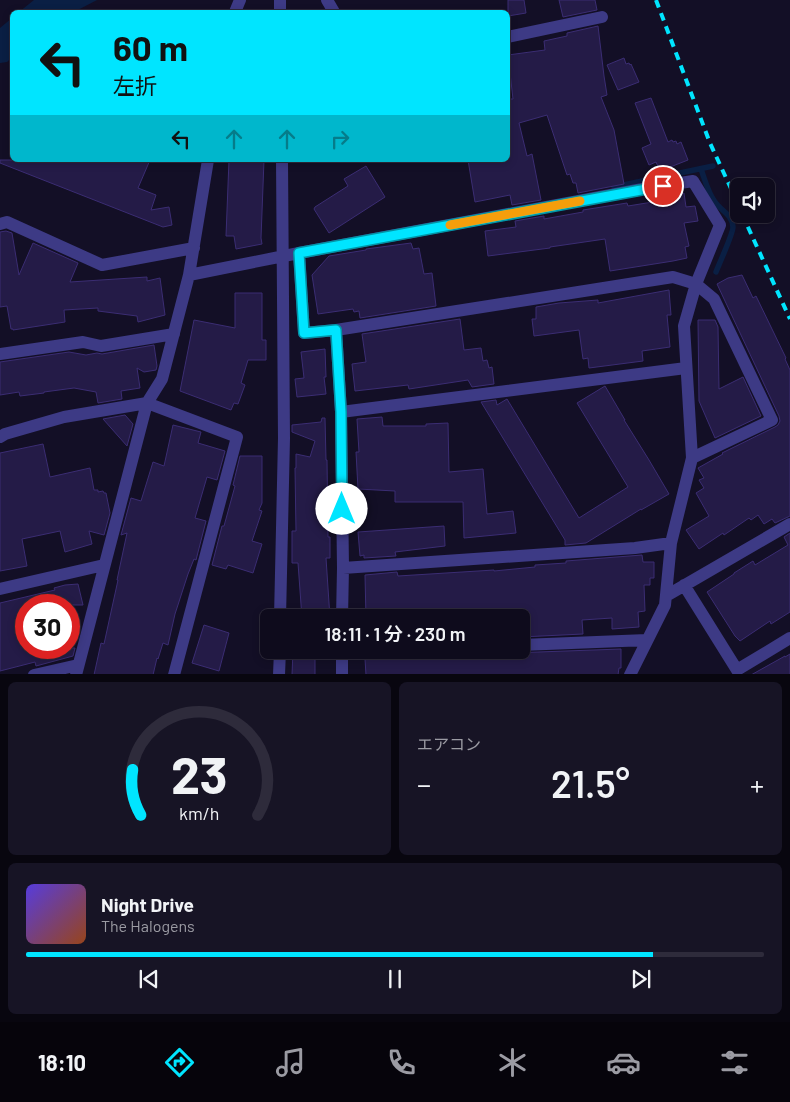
<!DOCTYPE html>
<html lang="ja">
<head>
<meta charset="utf-8">
<style>
  :root { --surface:#0e0b1c; --page:#171425; --text:#f1f3f6; --muted:#9b9ba3; --line:#2e2b3b; --accent:#00e5ff }
  body { margin:0; font-family:Barlow,"Noto Sans JP",sans-serif; background:var(--page); color:var(--text); height:100vh; display:flex; flex-direction:column; font-size:19px; white-space:nowrap }
  * { box-sizing:border-box; margin:0 }
  p { font-size:16px; color:var(--muted) }
  .icon { flex:none; width:28px; height:28px; fill:none; stroke:currentColor; stroke-width:2; stroke-linecap:round; stroke-linejoin:round }
  .map { position:relative; height:674px; overflow:hidden }
  .details { display:flex; flex-direction:column; gap:8px; padding:8px; background:#08060f; flex:1 }
  .details>* { flex:none }
  .banner { position:absolute; left:10px; top:10px; width:500px; height:152px; border-radius:8px; box-shadow:0 2px 8px #0003,0 0 0 1px var(--line); background:#00e5ff; color:#111; overflow:hidden }
  .tools { position:absolute; left:730px; top:178px; display:grid; gap:10px }
  .tools a { display:grid; place-items:center; width:45px; height:45px; border-radius:8px; background:var(--surface); box-shadow:0 2px 8px #0003,0 0 0 1px var(--line); font-size:25px }
  .speed { position:absolute; left:15px; top:594px; display:flex; gap:10px; font-size:25px; font-weight:700; text-align:center }
  .speed>* { display:grid; place-content:center; width:65px; height:65px; border-radius:50%; background:var(--surface); box-shadow:0 2px 8px #0003,0 0 0 1px var(--line); line-height:1 }
  .speed .limit { border:8px solid #d22; background:#fff; color:#111 }
  .pin { position:absolute; display:grid; place-items:center; width:42px; height:42px; color:#fff; margin:-21px; border:2px solid #fff; border-radius:50%; box-shadow:0 1px 5px #0007 }
  .me { position:absolute; width:55px; margin:-28px; rotate:0deg; stroke-linejoin:round; filter:drop-shadow(0 0 4px #0008) }
  .turn { display:flex; align-items:center; gap:18px; height:105px; padding:0 20px; font-size:22px }
  .turn .icon { width:65px; height:65px; stroke-width:2.5 }
  .turn b { display:block; font-size:35px; line-height:42px }
  .lanes { display:flex; align-items:center; height:48px; padding:0 20px; background:#0003; justify-content:center; gap:25px; direction:ltr }
  .lanes .off { opacity:.35 }
  .big { font-size:38px; font-weight:600; line-height:1.1 }
  .details .tile { flex:1; display:flex; flex-direction:column; justify-content:center; gap:8px; min-width:0; padding:0 18px; border-radius:8px; background:var(--page) }
  .details .dial { align-items:center; gap:0 }
  .dial svg { height:130px; overflow:visible; fill:none; stroke:var(--line); stroke-width:7; stroke-linecap:round; text-anchor:middle }
  .dial text { fill:var(--text); stroke:none }
  .song { display:flex; align-items:center; gap:15px }
  .cover { width:60px; height:60px; border-radius:8px; background:linear-gradient(135deg,hsl(250 70% 55%),hsl(20 70% 35%)) }
  .played { height:5px; border-radius:2px; background:linear-gradient(90deg,var(--accent) 85%,var(--line) 85%) }
  .keys { display:flex; justify-content:space-around; direction:ltr }
  .heat { display:flex; justify-content:space-between; align-items:center; font-size:28px; direction:ltr }
  .details .tiles { flex:1; display:grid; gap:8px; grid-template-columns:1fr 1fr }
  .tile:last-child { grid-column:span 2 }
  .trip { position:absolute; left:260px; top:609px; width:270px; height:50px; border-radius:8px; background:var(--surface); box-shadow:0 2px 8px #0003,0 0 0 1px var(--line); font-weight:600; line-height:50px; text-align:center }
  .dock { display:flex; height:80px; justify-content:space-around; align-items:center; background:#06040b; color:var(--muted) }
  .dock .icon { width:35px; height:35px }
  .dock .active { color:var(--accent) }
  .dock b { font-size:22px; color:var(--text) }
  .map>svg:first-child { display:block }
</style>
</head>
<body>
<div class="map">
<svg width="790" height="675" viewBox="0 0 790 675">
  <rect width="100%" height="100%" fill="#130f26"/>
  <!-- water -->
  <path fill="#0a1f44" d="M34 0H97L74 12H19Z
    M12 18V57L7 62 0 63V28Z"/>
  <g fill="none" stroke-linecap="round" stroke-linejoin="round">
    <!-- stream -->
    <path stroke="#0a1f44" stroke-width="5.5" d="M701 169C705 180 708 193 715 202 721 211 732 214 733 227 733 234 719 264 716 272
      M614 187 713 166"/>
  </g>
  <!-- building -->
  <path fill="#241b47" stroke="#3b2d73" d="M508 0H524L526 13 508 16Z
    M559 0H595L597 10 563 17Z
    M598 26 604 76 607 95 601 97 614 130 624 184 578 193 576 183H573L570 174 567 175 547 115 519 123 527 156 532 154 541 200 512 205 510 195 475 202 468 160H508V99H513L508 55 545 50 544 41 567 36V33Z
    M624 58 626 64 629 63 630 65 631 64 639 82 618 90 607 65Z
    M651 98 668 142 672 140 673 142 676 141 677 144 681 142 688 160 660 171 656 162 649 165 642 148 651 144 635 103Z
    M0 160H150L138 188 156 195 151 210 169 207 172 225 163 227 0 163Z
    M229 160H264L261 238 262 244 236 249 234 236H226Z
    M366 166 385 197 329 233 314 209 315 207 348 186 344 179Z
    M684 193 686 207 695 206 698 221 684 223 689 246 685 247 687 258 673 261 610 271 605 239 550 247V248L488 256 485 231 516 227 515 221 544 216V219L583 212V210L627 203 628 206 665 200 664 197Z
    M6 231 12 233 19 275 33 243 78 263 70 282 147 277V281L160 278 165 315 138 322 137 316 98 311V308L64 310 65 322 13 330V329H11L7 306 0 307V232Z
    M411 243 413 249 419 248 424 274 432 273 436 306 360 318 359 311 354 312 353 309 318 314 312 275 329 256 366 250V249Z
    M742 275 753 298 756 296 786 358 785 359 790 370V516L775 523 772 519 764 524 758 515 751 520 749 518 724 535 723 533 699 549 686 530 709 516 696 493 704 488 699 480 704 478 698 468 723 454 722 453 775 427 778 425 780 421 779 416 717 284 728 278Z
    M669 290 671 315H667L670 347 642 351 643 361 589 368 588 358 583 359 579 330 534 336 532 319H536V307L559 303 598 300V303Z
    M235 293H262V340H266V360H248L241 383 245 385 238 404 234 403 231 410 180 391 194 320 235 328Z
    M460 319 464 350 481 348 483 361 487 360 489 368 492 367 494 384 472 387 468 380 409 389 408 385 355 391 352 364 366 362 362 334Z
    M698 320H715L718 327 719 389 743 377 761 416 715 438 699 401Z
    M154 345 157 366 156 370 144 372 137 368 140 388 121 391 122 399 98 403 96 392 74 388 44 392V393L20 396 19 392 0 395V362L69 352 86 355 97 353 102 354Z
    M325 349 326 377H324L326 394 297 397 295 379 304 378 301 352Z
    M605 386 625 420H624L649 460 669 494 641 510V509L586 543 565 545V540L481 402 496 400 497 405 507 399 579 518 628 487 577 403Z
    M125 415 133 424 127 446 103 419Z
    M382 417 383 426H426V424L448 423 449 472 483 469 487 514 513 511 516 533 464 538 463 502H395V491L358 489 356 452H359L357 419Z
    M322 418H325L326 460H327L328 537H330V558H326L330 618H302L298 563H292V531H296L295 468H296V454L310 457 315 441 292 432V425L321 422Z
    M173 425 201 432 198 443 225 451 217 480 207 477 195 518 206 521 196 560 194 559 188 574 175 614 168 645 163 643 158 659 157 658 153 675H94L101 643 104 644 118 580H117L127 533 121 535 131 498 141 501 153 462 164 466Z
    M43 444 50 477 90 468 94 490H98V492L103 491 104 493H106L110 513 104 535 89 531 92 544 65 552 60 531 22 539 27 566 0 571V453Z
    M240 456H262V503L259 510 262 511 252 541 262 544 253 573 228 565 226 569 212 565 222 526H224L235 486 233 485Z
    M444 526 445 546 395 552 396 556 364 558V555L360 556 358 532Z
    M790 533V612L771 624 770 621 740 641 735 636 707 592 734 574V573L753 561 755 565 788 545 784 537Z
    M642 555 643 562H654V578H650V585H644L645 611 638 612 639 627 612 629V618L582 620 583 634 521 637V618H366L365 575 397 572 398 576 494 570V571L535 567V565L566 563V561Z
    M78 584 83 605H26V648H75L73 656 36 666 35 662 0 671V603L55 590 54 588 65 585Z
    M204 625 229 633 219 671 192 663Z
    M621 649V668H619L618 675H366L365 659 396 658 401 656 408 655 431 654V657L481 655V654H511V653Z
    M293 650H315V675H292Z
    M790 654V675H751L785 656V657Z"/>
  <g fill="none" stroke-linecap="round" stroke-linejoin="round">
    <!-- street -->
    <path stroke="#3d3a85" stroke-width="12" d="M280 0V12
      M327 0 334 12
      M235 12 240 0
      M508 37 602 17
      M0 224 7 222 102 265 194 248
      M299 253 304 333 336 330 341 412 343 568
      M189 275 299 253 648 188 693 181 720 225 696 284 684 326 692 458 671 543
      M336 330 673 277 696 284 714 299 772 420 692 458
      M0 354 83 342 101 346 174 334
      M341 412 686 368
      M0 437 5 434 64 417 147 403 237 437 174 675
      M684 585 737 670 790 638
      M0 589 104 565
      M666 596 790 524
      M280 618 284 438 282 160
      M342 618 343 568 635 548 671 543 665 605 630 675
      M521 645 647 640
      M342 652 396 650
      M34 675 78 665
      M76 675 147 403 162 379 189 275 208 160
      M279 675 280 650
      M342 675V650"/>
    <!-- rail -->
    <path stroke="#00e5ff" stroke-width="4" stroke-dasharray="8 6" stroke-linecap="butt" d="M656 0 710 143 739 206
      M742 214 790 319"/>
  </g>
  <g fill="none" stroke-linecap="round" stroke-linejoin="round">
    <defs>
      <path id="route" d="M342 509 341 412 336 330 304 333 299 253 663 186"/>
    </defs>
    <!-- route casing -->
    <use href="#route" stroke="#0095a6" stroke-width="12"/>
    <!-- route -->
    <use href="#route" stroke="#00e5ff" stroke-width="9"/>
    <!-- slow -->
    <path stroke="#f59e0b" stroke-width="9" d="M450 225 580 201"/>
  </g>
</svg>
<div class="tools">
<a><svg class="icon" aria-label="sound" viewBox="0 0 24 24"><path d="M4 9h4l5-4v14l-5-4H4zM17 9q2 3 0 6"/></svg></a>
</div>
<div class="speed"><div class="limit">30</div></div>
<div class="pin" style="left:663px;top:186px;background:#d93025"><svg class="icon" aria-label="arrive" viewBox="0 0 24 24"><path d="M6 21V4h12l-3 4 3 4H6"/></svg></div>
<svg class="me" style="left:342px;top:509px" viewBox="-20 -20 40 40"><circle r="19" fill="#fff"/><path d="M0-13L10 11 0 6-10 11z" fill="#00e5ff"/></svg>
<div class="trip">18:11 · 1 分 · 230 m</div>
<div class="banner">
<div class="turn"><svg class="icon" aria-label="left" viewBox="0 0 24 24"><path d="M17 20v-9H6M10 6l-5 5 5 5"/></svg><div><b>60 m</b>左折</div></div>
<div class="lanes"><svg class="icon" aria-label="left" viewBox="0 0 24 24"><path d="M17 20v-9H6M10 6l-5 5 5 5"/></svg><svg class="icon off" aria-label="ahead" viewBox="0 0 24 24"><path d="M12 20V5M6 11l6-6 6 6"/></svg><svg class="icon off" aria-label="ahead" viewBox="0 0 24 24"><path d="M12 20V5M6 11l6-6 6 6"/></svg><svg class="icon off" aria-label="right" viewBox="0 0 24 24"><path d="M7 20v-9h11M14 6l5 5-5 5"/></svg></div>
</div>
</div>
<section class="details">
<div class="tiles">
<div class="tile dial"><svg viewBox="0 0 100 80">
<path d="M14 69A42 42 0 1 1 86 69"/>
<path d="M14 69A42 42 0 0 1 9 41" stroke="#00e5ff"/>
<text x="50" y="56" font-size="32" font-weight="700">23</text>
<text x="50" y="72" font-size="11">km/h</text>
</svg></div>
<div class="tile"><p>エアコン</p>
<div class="heat"><a>−</a><b class="big">21.5°</b><a>+</a></div>
</div>
<div class="tile">
<div class="song"><i class="cover"></i><div><b>Night Drive</b><p>The Halogens</p></div></div>
<div class="played"></div>
<div class="keys"><svg class="icon" aria-label="previous" viewBox="0 0 24 24"><path d="M18 5L8 12l10 7zM5 5v14"/></svg><svg class="icon" aria-label="pause" viewBox="0 0 24 24"><path d="M8 5v14M16 5v14"/></svg><svg class="icon" aria-label="next" viewBox="0 0 24 24"><path d="M6 5l10 7-10 7zM19 5v14"/></svg></div>
</div>
</div>
</section>
<nav class="dock">
<b>18:10</b>
<svg class="icon active" aria-label="directions" viewBox="0 0 24 24"><path d="M12 3l9 9-9 9-9-9zM9 14v-3h6M13 9l2 2-2 2"/></svg>
<svg class="icon" aria-label="music" viewBox="0 0 24 24"><path d="M9 18V5l10-2v13"/><circle cx="6" cy="18" r="3"/><circle cx="16" cy="16" r="3"/></svg>
<svg class="icon" aria-label="phone" viewBox="0 0 24 24"><path d="M5 4h4l2 5-3 2q2 4 5 5l2-3 5 2v4C11 20 4 13 5 4z"/></svg>
<svg class="icon" aria-label="climate" viewBox="0 0 24 24"><path d="M12 3v18M4 7l16 10M4 17L20 7"/></svg>
<svg class="icon" aria-label="car" viewBox="0 0 24 24"><path d="M5 17H2v-5l4-1 3-4h7l3 4 3 1v5h-3M9 17h6M6 11h13"/><circle cx="7" cy="17" r="2"/><circle cx="17" cy="17" r="2"/></svg>
<svg class="icon" aria-label="filters" viewBox="0 0 24 24"><path d="M4 7h16M4 17h16"/><circle cx="9" cy="7" r="2"/><circle cx="15" cy="17" r="2"/></svg>
</nav>
</body>
</html>
